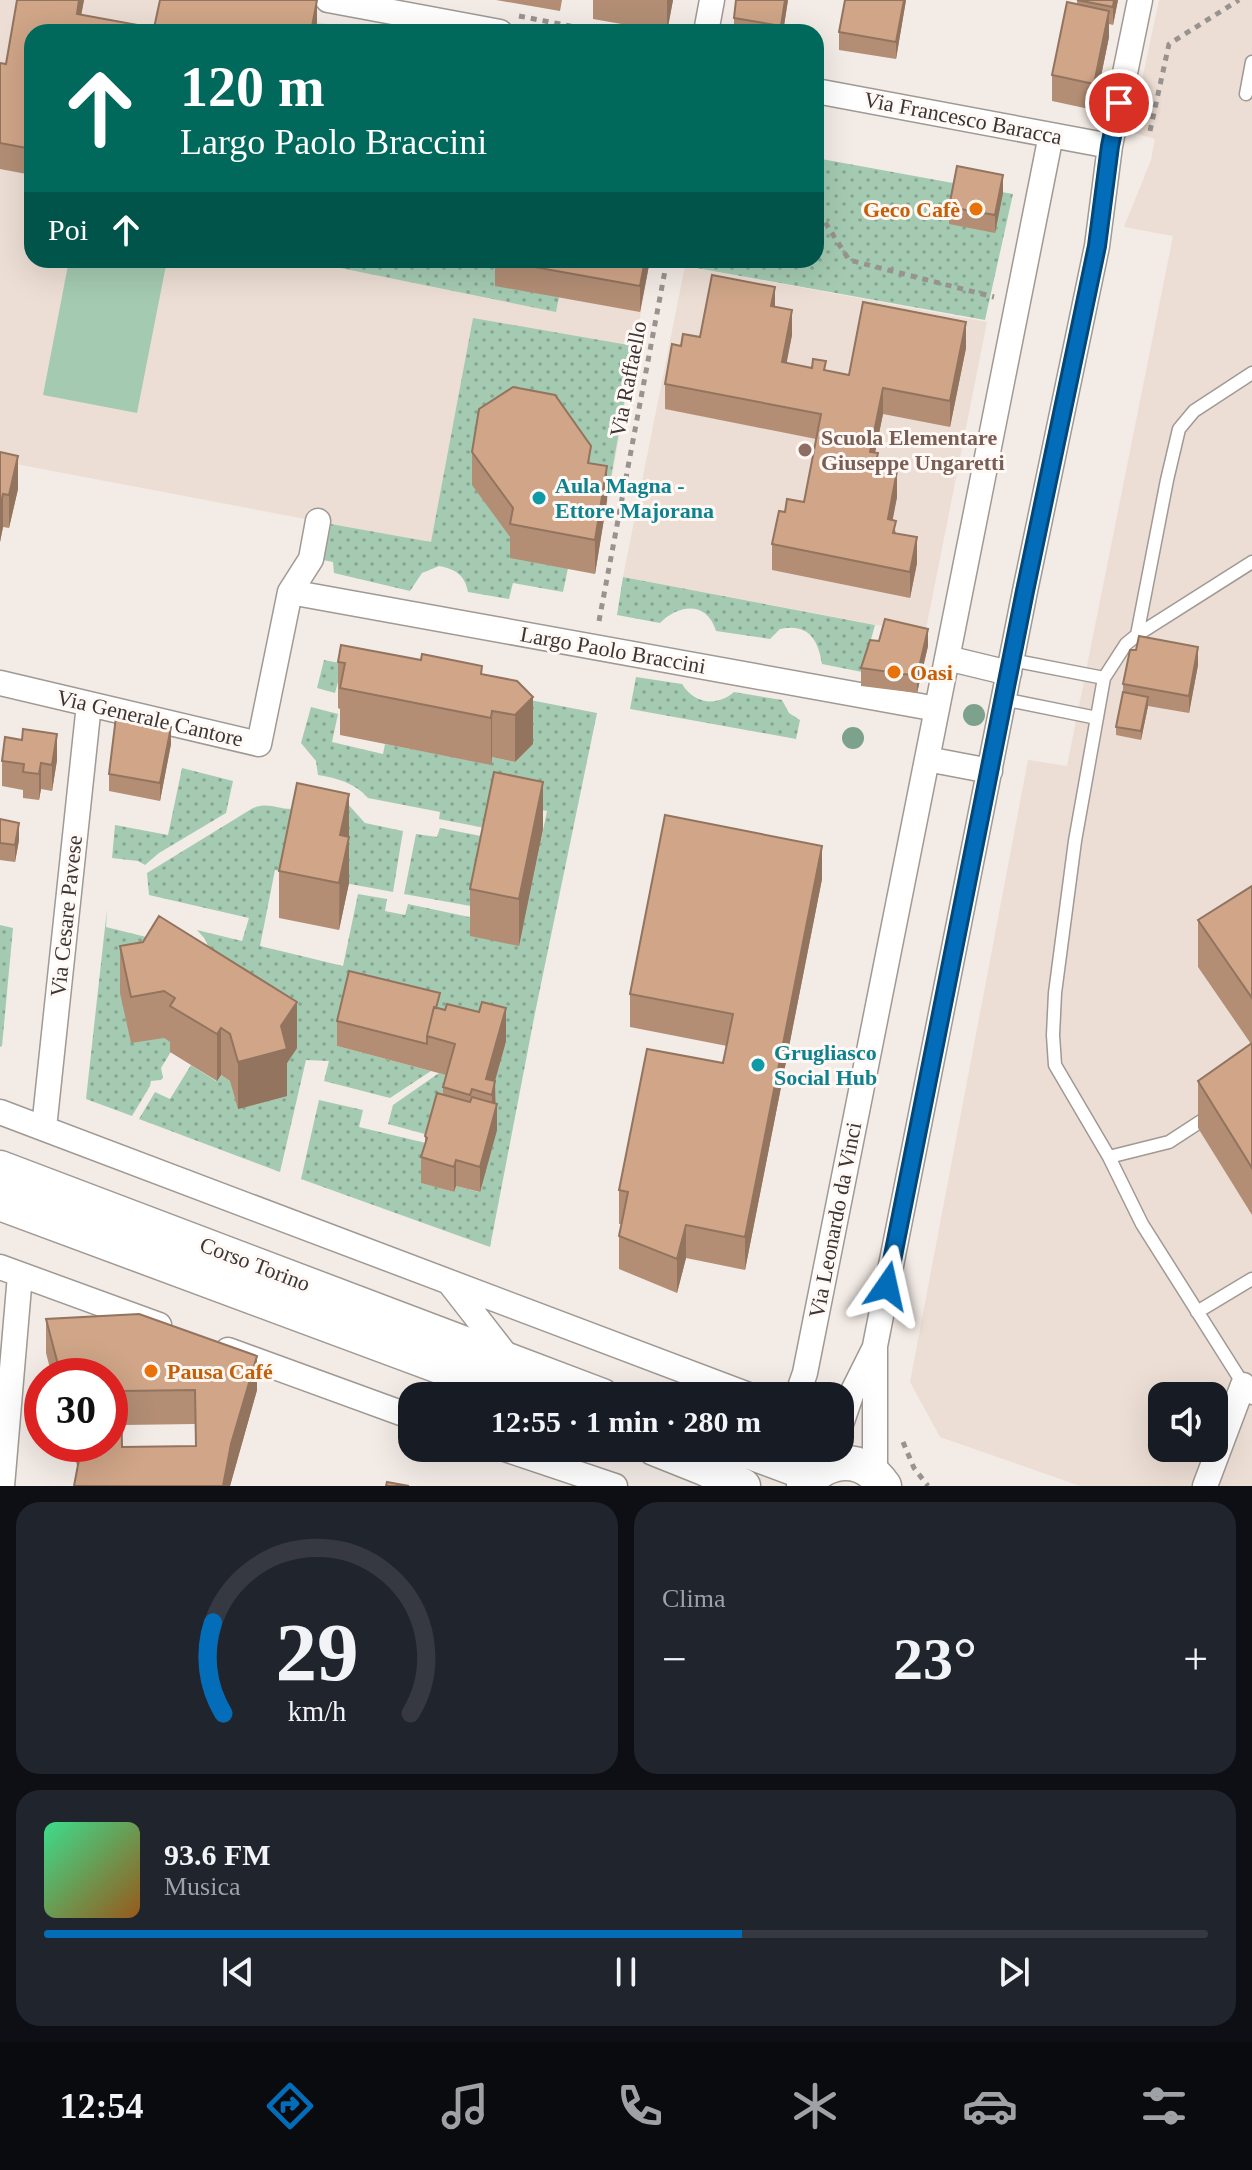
<!DOCTYPE html>
<html lang="it">
<head>
<meta charset="utf-8">
<style>
  :root { --surface:#171b24; --page:#20242c; --text:#f1f3f6; --muted:#9ea1a6; --line:#363941; --accent:#036db9 }
  body { margin:0; font-family:"Times New Roman",serif; background:var(--page); color:var(--text); height:100vh; display:flex; flex-direction:column; font-size:30px; white-space:nowrap }
  * { box-sizing:border-box; margin:0 }
  p { font-size:26px; color:var(--muted) }
  .icon { flex:none; width:44px; height:44px; fill:none; stroke:currentColor; stroke-width:2; stroke-linecap:round; stroke-linejoin:round }
  .map { position:relative; height:1486px; overflow:hidden }
  .side { display:flex; flex-direction:column; gap:16px; padding:16px; background:#0d0f14; flex:1 }
  .side>* { flex:none }
  .banner { position:absolute; left:24px; top:24px; width:800px; height:244px; border-radius:24px; box-shadow:0 8px 32px #0002; background:#00695c; color:#fff; overflow:hidden }
  .fabs { position:absolute; left:1148px; top:1382px; display:grid; gap:16px }
  .fabs a { display:grid; place-items:center; width:80px; height:80px; border-radius:16px; background:var(--surface); box-shadow:0 8px 32px #0002; font-size:40px }
  .speed { position:absolute; left:24px; top:1358px; display:flex; gap:16px; font-size:40px; font-weight:700; text-align:center }
  .speed>* { display:grid; place-content:center; width:104px; height:104px; border-radius:50%; background:var(--surface); box-shadow:0 8px 32px #0002; line-height:1 }
  .speed .limit { border:12px solid #d22; background:#fff; color:#111 }
  .pin { position:absolute; display:grid; place-items:center; width:68px; height:68px; color:#fff; margin:-34px; border:4px solid #fff; border-radius:50%; box-shadow:0 2px 8px #0007 }
  .me { position:absolute; width:88px; margin:-44px; rotate:11deg; stroke-linejoin:round; filter:drop-shadow(0 0 6px #0008) }
  .turn { display:flex; align-items:center; gap:28px; height:168px; padding:0 24px; font-size:36px }
  .turn .icon { width:104px; height:104px; stroke-width:2.5 }
  .turn b { display:block; font-size:56px; line-height:68px }
  .then { display:flex; align-items:center; height:76px; padding:0 24px; background:#0003; gap:16px; font-size:30px }
  .big { font-size:60px; font-weight:700; line-height:1.1 }
  .side .card { flex:1; display:flex; flex-direction:column; justify-content:center; gap:12px; min-width:0; padding:0 28px; border-radius:24px; background:var(--page) }
  .side .dial { align-items:center; gap:0 }
  .dial svg { height:208px; overflow:visible; fill:none; stroke:var(--line); stroke-width:7; stroke-linecap:round; text-anchor:middle }
  .dial text { fill:var(--text); stroke:none }
  .song { display:flex; align-items:center; gap:24px }
  .cover { width:96px; height:96px; border-radius:12px; background:linear-gradient(135deg,hsl(150 70% 55%),hsl(30 70% 35%)) }
  .played { height:8px; border-radius:4px; background:linear-gradient(90deg,var(--accent) 60%,var(--line) 60%) }
  .keys { display:flex; justify-content:space-around; direction:ltr }
  .heat { display:flex; justify-content:space-between; align-items:center; font-size:44px; direction:ltr }
  .side .tiles { flex:1; display:grid; gap:16px; grid-template-columns:1fr 1fr }
  .card:last-child { grid-column:span 2 }
  .trip { position:absolute; left:398px; top:1382px; width:456px; height:80px; border-radius:24px; background:var(--surface); box-shadow:0 8px 32px #0002; font-weight:700; line-height:80px; text-align:center }
  .tab-bar { display:flex; height:128px; justify-content:space-around; align-items:center; background:#090b0e; color:var(--muted) }
  .tab-bar .icon { width:56px; height:56px }
  .tab-bar .active { color:var(--accent) }
  .tab-bar b { font-size:36px; color:var(--text) }
  .map>svg:first-child { display:block }
</style>
</head>
<body>
<div class="map">
<svg width="1252" height="1486" viewBox="0 0 1252 1486">
  <defs>
    <pattern id="green-dots" width="8" height="8" patternUnits="userSpaceOnUse" patternTransform="scale(2)"><rect width="8" height="8" fill="#a4cbb2"/><path d="M2 2h.1M6 6h.1" fill="none" stroke="#87a692" stroke-width="1.8" stroke-linecap="round"/></pattern>
  </defs>
  <rect width="100%" height="100%" fill="#f3ebe6"/>
  <!-- built -->
  <path fill="#ecded4" fill-rule="evenodd" d="M0 0H200L370 32H32V260H650L595 574 0 461Z
    M1159 0H1252V1486H1080L940 1437 910 1382 1028 760 1067 766 1173 236 1124 227 1151 160 1155 139 1131 132ZM1162 1396H1214V1448H1162Z
    M685 266 987 322 925 634 623 577Z"/>
  <!-- green -->
  <path fill="url(#green-dots)" d="M816 158 1013 194 985 320 685 266 687 260H816Z
    M322 260H500L495 285 559 297 556 312 321 264Z
    M473 318 634 346 607 500 588 496 568 568 563 592 513 583 509 599 468 592C465 575 455 569 439 566L422 573 410 591 334 573 333 562 323 560 331 524 431 542Z
    M623 577 875 625 862 672 822 664C818 639 808 623 780 629L770 639 716 631C707 601 679 604 660 623L617 615Z
    M324 660 597 713 535 1013 490 1247 301 1179 319 1100 363 1110 359 1127 430 1144 422 1183 454 1192 456 1186 479 1192 486 1113 505 1041 337 1046 431 1071 390 1098 324 1081 329 1061 306 1060 280 1172 139 1119 155 1092 170 1099 191 1065 216 1081 221 1075 230 1081 287 1096 164 1038 175 1045 161 1068 163 1078 161 1080 151 1081 150 1086 132 1116 86 1099 107 909 106 927 211 953 205 939 197 930 242 941 249 918 149 895 147 873 253 808C270 802 275 809 292 809 309 810 329 804 346 802L365 823 403 831 393 892 275 870 260 946 343 966 358 894 387 899 385 911 405 915 408 904 474 918 519 945 547 811 490 801 485 828 439 819 440 812 368 798C355 783 337 778 318 775L316 761 301 743 311 707 338 714 332 742 383 754 385 744 490 764 492 757 515 762 533 744 338 682 335 693 317 688Z
    M636 677 682 684C694 704 717 707 734 692L782 700 789 713 800 720 796 739 630 709Z
    M182 768 233 781 226 813 159 853 145 865 138 861 112 858 115 825 168 835Z
    M440 828 491 838 476 907 404 894 416 834 437 837Z
    M0 925 13 928 2 1046 0 1047Z
    M439 1073 455 1077 432 1136 388 1124 393 1105Z"/>
  <!-- pitch -->
  <path fill="#a4cbb2" d="M69 260H167L137 413 43 395Z"/>
  <g fill="none" stroke-linecap="round" stroke-linejoin="round">
    <defs>
      <path id="lane" d="M1246 94 1252 62
        M1252 562 1137 635 1126 644 1104 678 1075 841 1055 993 1053 1035 1055 1065 1109 1157 1142 1224 1252 1398
        M1137 635 1167 480 1179 429 1194 411 1252 373
        M1011 660 1104 678
        M1003 699 1097 718
        M1109 1157 1169 1142 1212 1114
        M1197 1312 1252 1279"/>
      <path id="street" d="M328 0 500 32
        M706 32 712 0
        M816 91 1110 146
        M290 592 937 709
        M947 658 1009 673
        M0 683 259 744 290 592 311 559 318 521
        M927 759 990 771
        M0 1112 751 1396
        M44 1128 89 704
        M0 1267 159 1325
        M449 1282 509 1359
        M228 1350 412 1417
        M794 1396 798 1393 805 1373 1051 135
        M840 1427 851 1395 874 1349
        M502 1448 615 1486
        M875 1474V1346L1025 591 1097 246 1110 146 1140 0
        M2 1486 20 1275
        M1205 1486 1243 1385"/>
      <path id="secondary" d="M0 1168 602 1396
        M0 1203 520 1396
        M654 1448 704 1468 743 1486
        M740 1448 812 1475
        M804 1486C826 1458 862 1453 884 1486"/>
    </defs>
    <!-- lane casing -->
    <use href="#lane" stroke="#a09994" stroke-width="15"/>
    <!-- street casing -->
    <use href="#street" stroke="#a09994" stroke-width="27"/>
    <!-- secondary casing -->
    <use href="#secondary" stroke="#a09994" stroke-width="37"/>
    <!-- path -->
    <path stroke="#99938f" stroke-width="5" stroke-dasharray="6 6" stroke-linecap="butt" d="M519 16 601 32
      M1150 131 1169 44 1239 0
      M816 215 825 222 849 260 994 297
      M599 621 667 260
      M903 1442 914 1468 928 1486"/>
    <!-- lane -->
    <use href="#lane" stroke="#fff" stroke-width="12"/>
    <!-- street -->
    <use href="#street" stroke="#fff" stroke-width="24"/>
    <!-- secondary -->
    <use href="#secondary" stroke="#fff" stroke-width="34"/>
  </g>
  <!-- trees -->
  <g fill="#7da28b">
    <circle cx="974" cy="715" r="11"/>
    <circle cx="853" cy="738" r="11"/>
  </g>
  <!-- wall -->
  <path fill="#b38e75" fill-rule="evenodd" d="M17 0H84L81 15 154 28 160 0H317V22L316 32H32V175L0 169V63L6 64Z
    M496 0H562L560 11Z
    M593 0H673L667 32 593 19Z
    M788 0 783 32H734V18Z
    M906 0 896 59 839 50V32Z
    M1077 0H1118L1113 25 1109 24V37L1094 110 1052 101V75L1077 4Z
    M1003 193 995 233 949 224V207Z
    M300 260H322L321 264Z
    M495 260H650L640 312 495 286Z
    M775 307 792 335 786 363 849 375 966 348 950 427 883 414 875 453 878 467 897 497 892 520 896 533 917 563 910 598 772 570V544L785 512 804 502 816 439 665 409V384L681 346Z
    M0 452 18 489 9 528 3 527 0 542Z
    M472 452 591 464 607 500 595 574 510 558V537L472 485Z
    M928 646 917 693 861 686V668Z
    M338 662 482 674 517 681 533 744 515 762 492 757 491 765 340 735V709L338 708Z
    M1198 665 1189 713 1148 706 1141 740 1116 735V727L1123 692V684Z
    M22 740 57 760 52 791 41 789 39 800 23 798V790L2 786V761Z
    M171 744 160 801 109 791V774Z
    M349 794V883L339 930 279 918V871Z
    M0 819 19 840 15 862 0 860Z
    M543 829 519 946 470 936V889Z
    M822 879 745 1270 686 1258 677 1293 619 1269V1236L622 1224H619V1190L723 1063 727 1046 630 1027V994Z
    M1252 886V1215L1198 1128V1081L1251 1044 1198 967V920Z
    M120 946 297 1048 287 1063V1096L238 1109 230 1081 221 1075 217 1081 170 1052V1042L164 1038 131 1043 120 993Z
    M440 1009 506 1041 495 1081 497 1130 480 1192 456 1186 454 1192 421 1183V1157L425 1145V1136L443 1094V1087L446 1075 337 1046V1021Z
    M46 1319 257 1390 230 1486H74L78 1469 71 1444H110V1376H52L46 1353ZM195 1424V1446L122 1447V1425Z"/>
  <!-- shaded-wall -->
  <path fill="#92745f" d="M79 0H84L78 32 77 14Z
    M317 0V22L316 32H311Z
    M667 0H673L667 32Z
    M785 0H788L783 32H781Z
    M904 0H906L896 59V42Z
    M1114 0H1118L1113 25V7Z
    M1109 11V37L1094 110V84Z
    M1003 175V193L995 233V215Z
    M645 260H650L640 312V286Z
    M775 287V313L771 306Z
    M792 310V335L782 387V362Z
    M966 322V348L950 427V401Z
    M883 388V414L870 477V452Z
    M18 456V489L9 528V495Z
    M607 466V500L595 574V540Z
    M897 471V497L888 545V519Z
    M3 494V527L0 542V508Z
    M917 537V563L910 598V572Z
    M928 629V646L917 693V676Z
    M1198 647V665L1189 713V696Z
    M533 697V744L515 762V715Z
    M1148 697V706L1141 740V731Z
    M492 711V757L491 765V718Z
    M171 727V744L160 801V783Z
    M57 734V760L52 791V765Z
    M41 763V789L39 800V774Z
    M543 782V829L519 946V899Z
    M349 794V883L339 930 340 835Z
    M19 823V840L15 862V845Z
    M822 846V879L745 1270V1237Z
    M297 1002V1048L287 1063V1096L238 1109V1062L281 1026Z
    M506 1008V1041L491 1095 486 1079Z
    M221 1028V1075L217 1081V1034Z
    M495 1081V1111L497 1104V1130L480 1192V1167L492 1123V1095Z
    M456 1160V1186L454 1192V1167Z
    M686 1225V1258L677 1293V1259Z
    M257 1356V1390L230 1486H223L231 1444Z"/>
  <!-- building -->
  <path fill="#d0a588" stroke="#92745f" stroke-width="2" fill-rule="evenodd" d="M17 0H79L77 14 154 28 160 0H317L311 32H32V149L0 143V63L6 64Z
    M736 0H785L781 26 734 18Z
    M845 0H904L896 42 839 32Z
    M1077 0H1114L1113 7Z
    M1067 2 1109 11 1094 84 1052 75Z
    M957 166 1003 175 995 215 949 207Z
    M496 260H645L640 286Z
    M712 275 775 287 771 306 792 310 782 362 812 368 813 359 826 361 824 370 849 375 863 302 966 322 950 401 883 388 870 452 878 453 875 466 897 471 888 519 896 521 893 533 917 537 910 572 772 544 779 511 785 512 787 499 804 502 821 414 665 384 672 344 681 346 683 334 700 337Z
    M513 387 555 395 591 446 588 463 607 466 595 540 510 524 513 508 472 452 479 409Z
    M0 452 18 456 9 495 3 494 0 508Z
    M885 619 928 629 917 676 861 668 870 640 879 641Z
    M1139 636 1198 647 1189 696 1123 684 1130 650H1136Z
    M341 645 421 660 422 654 482 666 481 674 517 681 533 697 515 715 492 711 491 718 340 688 345 663 338 662Z
    M1123 692 1148 697 1141 731 1116 727Z
    M116 717 171 727 160 783 109 774Z
    M23 729 57 734 52 765 41 763 39 774 23 772 24 764 2 761 5 737 22 740Z
    M494 772 543 782 519 899 470 889Z
    M297 783 349 794 340 835 349 837 339 883 279 871Z
    M665 815 822 846 745 1237 686 1225 677 1259 619 1236 628 1192 619 1190 647 1049 723 1063 733 1014 630 994Z
    M0 819 19 823 15 845 0 843Z
    M1252 886V998L1198 920Z
    M159 916 297 1002 281 1026 287 1049 238 1062 230 1034 221 1028 217 1034 170 1006 175 998 164 991 131 997 120 946 143 942Z
    M349 971 440 993 436 1008 434 1007 427 1036V1044L337 1021Z
    M482 1002 506 1008 486 1079 495 1081 492 1095 472 1089 470 1095 443 1087 455 1044 427 1036 434 1007 445 1010 447 1004 479 1012Z
    M1252 1043V1168L1198 1081Z
    M437 1093 470 1102 472 1097 497 1104 480 1167 456 1160 454 1167 421 1157 427 1138 425 1136Z
    M139 1314 257 1356 231 1444 223 1486H74L81 1449 80 1444H110V1376H61L46 1319ZM195 1390 196 1446 122 1447 121 1391Z
    M387 1482 409 1486H386Z"/>
  <g fill="none" stroke-linecap="round" stroke-linejoin="round">
    <defs>
      <path id="route" d="M887 1286 1025 591 1097 246 1110 146 1119 103"/>
    </defs>
    <!-- route casing -->
    <use href="#route" stroke="#024778" stroke-width="20"/>
    <!-- route -->
    <use href="#route" stroke="#036db9" stroke-width="14"/>
  </g>
  <!-- markers -->
  <g fill="#e8710a" stroke="#fff8f4" stroke-width="3">
    <circle cx="976" cy="209" r="8"/>
    <circle cx="894" cy="672" r="8"/>
    <circle cx="151" cy="1371" r="8"/>
  </g>
  <circle fill="#8d6e63" stroke="#fff8f4" stroke-width="3" cx="805" cy="450" r="8"/>
  <g fill="#0f9aa8" stroke="#fff8f4" stroke-width="3">
    <circle cx="539" cy="498" r="8"/>
    <circle cx="758" cy="1065" r="8"/>
  </g>
  <g text-anchor="middle" dominant-baseline="central" stroke-width="6" stroke-linejoin="round" paint-order="stroke">
    <!-- street labels -->
    <g font-size="22" fill="#393634" stroke="#fff8f4">
      <text transform="translate(963 118) rotate(11)">Via Francesco Baracca</text>
      <text transform="translate(628 379) rotate(-79)">Via Raffaello</text>
      <text transform="translate(613 650) rotate(10)">Largo Paolo Braccini</text>
      <text transform="translate(150 718) rotate(13)">Via Generale Cantore</text>
      <text transform="translate(66 916) rotate(-84)">Via Cesare Pavese</text>
      <text transform="translate(835 1220) rotate(-79)">Via Leonardo da Vinci</text>
      <text transform="translate(255 1264) rotate(21)">Corso Torino</text>
    </g>
    <!-- food labels -->
    <g font-size="22" font-weight="bold" fill="#c56008" stroke="#fff8f4" text-anchor="start">
      <text x="960" y="209" text-anchor="end">Geco Cafè</text>
      <text x="910" y="672">Oasi</text>
      <text x="167" y="1371">Pausa Café</text>
    </g>
    <!-- education labels -->
    <g font-size="22" font-weight="bold" fill="#785e54" stroke="#fff8f4" text-anchor="start">
      <text x="821" y="437">Scuola Elementare<tspan x="821" dy="25">Giuseppe Ungaretti</tspan></text>
    </g>
    <!-- culture labels -->
    <g font-size="22" font-weight="bold" fill="#0d838f" stroke="#fff8f4" text-anchor="start">
      <text x="555" y="485">Aula Magna -<tspan x="555" dy="25">Ettore Majorana</tspan></text>
      <text x="774" y="1052">Grugliasco<tspan x="774" dy="25">Social Hub</tspan></text>
    </g>
  </g>
</svg>
<div class="fabs">
<a><svg class="icon" aria-label="sound" viewBox="0 0 24 24"><path d="M4 9h4l5-4v14l-5-4H4zM17 9q2 3 0 6"/></svg></a>
</div>
<div class="speed"><div class="limit">30</div></div>
<div class="pin" style="left:1119px;top:103px;background:#d93025"><svg class="icon" aria-label="arrive" viewBox="0 0 24 24"><path d="M6 21V4h12l-3 4 3 4H6"/></svg></div>
<svg class="me" style="left:887px;top:1286px" viewBox="-20 -20 40 40"><path d="M0-17L14 15 0 8-14 15z" fill="#036db9" stroke="#fff" stroke-width="4"/></svg>
<div class="trip">12:55 · 1 min · 280 m</div>
<div class="banner">
<div class="turn"><svg class="icon" aria-label="ahead" viewBox="0 0 24 24"><path d="M12 20V5M6 11l6-6 6 6"/></svg><div><b>120 m</b>Largo Paolo Braccini</div></div>
<div class="then">Poi<svg class="icon" aria-label="ahead" viewBox="0 0 24 24"><path d="M12 20V5M6 11l6-6 6 6"/></svg></div>
</div>
</div>
<section class="side">
<div class="tiles">
<div class="card dial"><svg viewBox="0 0 100 80">
<path d="M14 69A42 42 0 1 1 86 69"/>
<path d="M14 69A42 42 0 0 1 10 34" stroke="#036db9"/>
<text x="50" y="56" font-size="32" font-weight="700">29</text>
<text x="50" y="72" font-size="11">km/h</text>
</svg></div>
<div class="card"><p>Clima</p>
<div class="heat"><a>−</a><b class="big">23°</b><a>+</a></div>
</div>
<div class="card">
<div class="song"><i class="cover"></i><div><b>93.6 FM</b><p>Musica</p></div></div>
<div class="played"></div>
<div class="keys"><svg class="icon" aria-label="previous" viewBox="0 0 24 24"><path d="M18 5L8 12l10 7zM5 5v14"/></svg><svg class="icon" aria-label="pause" viewBox="0 0 24 24"><path d="M8 5v14M16 5v14"/></svg><svg class="icon" aria-label="next" viewBox="0 0 24 24"><path d="M6 5l10 7-10 7zM19 5v14"/></svg></div>
</div>
</div>
</section>
<nav class="tab-bar">
<b>12:54</b>
<svg class="icon active" aria-label="directions" viewBox="0 0 24 24"><path d="M12 3l9 9-9 9-9-9zM9 14v-3h6M13 9l2 2-2 2"/></svg>
<svg class="icon" aria-label="music" viewBox="0 0 24 24"><path d="M9 18V5l10-2v13"/><circle cx="6" cy="18" r="3"/><circle cx="16" cy="16" r="3"/></svg>
<svg class="icon" aria-label="phone" viewBox="0 0 24 24"><path d="M5 4h4l2 5-3 2q2 4 5 5l2-3 5 2v4C11 20 4 13 5 4z"/></svg>
<svg class="icon" aria-label="climate" viewBox="0 0 24 24"><path d="M12 3v18M4 7l16 10M4 17L20 7"/></svg>
<svg class="icon" aria-label="car" viewBox="0 0 24 24"><path d="M5 17H2v-5l4-1 3-4h7l3 4 3 1v5h-3M9 17h6M6 11h13"/><circle cx="7" cy="17" r="2"/><circle cx="17" cy="17" r="2"/></svg>
<svg class="icon" aria-label="filters" viewBox="0 0 24 24"><path d="M4 7h16M4 17h16"/><circle cx="9" cy="7" r="2"/><circle cx="15" cy="17" r="2"/></svg>
</nav>
</body>
</html>
